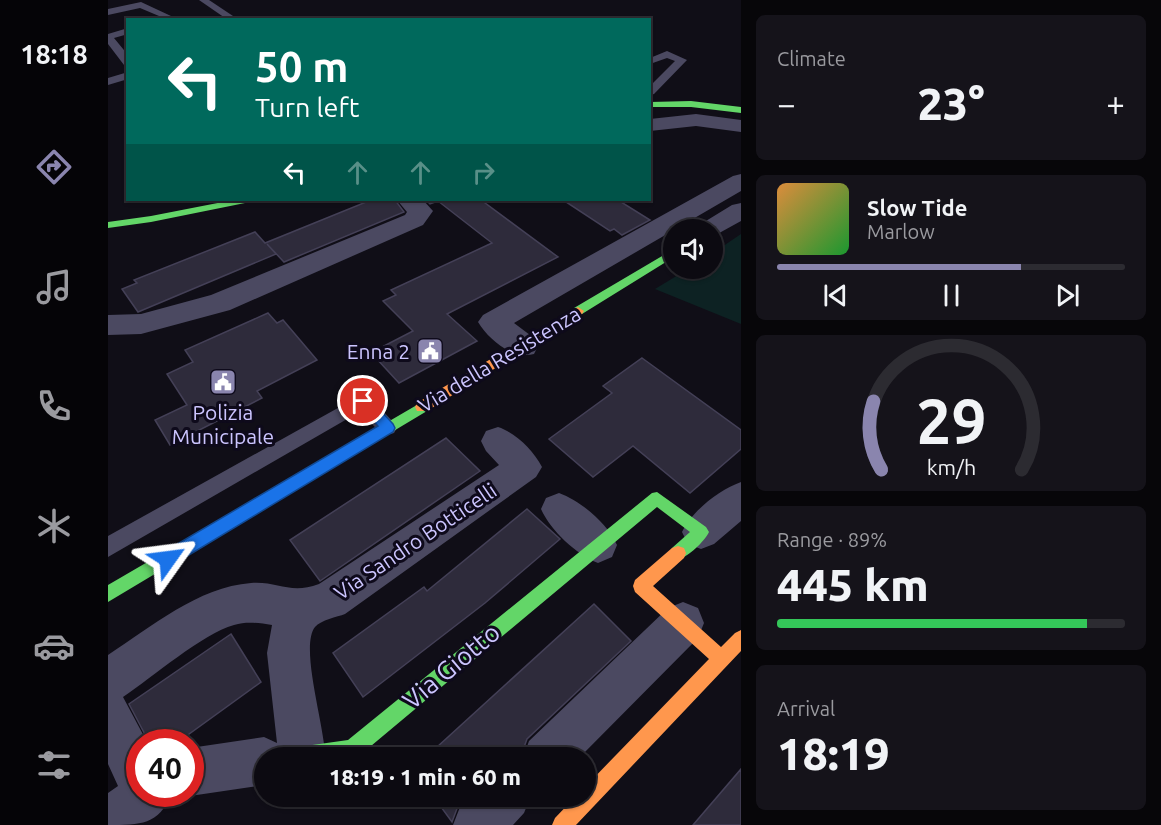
<!DOCTYPE html>
<html lang="en">
<head>
<meta charset="utf-8">
<style>
  :root { --surface:#0c0a11; --page:#15131a; --text:#f1f3f6; --muted:#9a9a9f; --line:#2c2b31; --accent:#8a85ae }
  body { margin:0; font-family:Ubuntu,sans-serif; background:var(--page); color:var(--text); height:100vh; display:flex; flex-direction:column; font-size:22px; white-space:nowrap }
  * { box-sizing:border-box; margin:0 }
  p { font-size:20px; color:var(--muted) }
  .icon { flex:none; width:33px; height:33px; fill:none; stroke:currentColor; stroke-width:2; stroke-linecap:round; stroke-linejoin:round }
  .map { position:relative; flex:1; overflow:hidden }
  .sheet { display:flex; flex-direction:column; gap:15px; padding:15px; background:#070609; width:420px }
  .sheet>* { flex:none }
  .guide { position:absolute; left:18px; top:18px; width:525px; height:183px; border-radius:0px; box-shadow:0 2px 4px #0004,0 0 0 2px var(--line); background:#00695c; color:#fff; overflow:hidden }
  .controls { position:absolute; left:555px; top:219px; display:grid; gap:12px }
  .controls a { display:grid; place-items:center; width:60px; height:60px; border-radius:50%; background:var(--surface); box-shadow:0 2px 4px #0004,0 0 0 2px var(--line); font-size:30px }
  .speed { position:absolute; left:18px; top:729px; display:flex; gap:12px; font-size:30px; font-weight:700; text-align:center }
  .speed>* { display:grid; place-content:center; width:78px; height:78px; border-radius:50%; background:var(--surface); box-shadow:0 2px 4px #0004,0 0 0 2px var(--line); line-height:1 }
  .speed .limit { border:9px solid #d22; background:#fff; color:#111 }
  .pin { position:absolute; display:grid; place-items:center; width:51px; height:51px; color:#fff; margin:-26px; border:3px solid #fff; border-radius:50%; box-shadow:0 2px 6px #0007 }
  .me { position:absolute; width:66px; margin:-33px; rotate:59deg; stroke-linejoin:round; filter:drop-shadow(0 0 4px #0008) }
  .turn { display:flex; align-items:center; gap:21px; height:126px; padding:0 30px; font-size:27px }
  .turn .icon { width:78px; height:78px; stroke-width:2.5 }
  .turn b { display:block; font-size:42px; line-height:51px }
  .lanes { display:flex; align-items:center; height:57px; padding:0 30px; background:#0003; justify-content:center; gap:30px; direction:ltr }
  .lanes .off { opacity:.35 }
  .big { font-size:45px; font-weight:800; line-height:1.1 }
  .sheet .card { flex:1; display:flex; flex-direction:column; justify-content:center; gap:9px; min-width:0; padding:0 21px; border-radius:9px; background:var(--page) }
  .sheet .dial { align-items:center; gap:0 }
  .dial svg { height:156px; overflow:visible; fill:none; stroke:var(--line); stroke-width:7; stroke-linecap:round; text-anchor:middle }
  .dial text { fill:var(--text); stroke:none }
  .song { display:flex; align-items:center; gap:18px }
  .cover { width:72px; height:72px; border-radius:9px; background:linear-gradient(135deg,hsl(30 70% 55%),hsl(130 70% 35%)) }
  .played { height:6px; border-radius:3px; background:linear-gradient(90deg,var(--accent) 70%,var(--line) 70%) }
  .keys { display:flex; justify-content:space-around; direction:ltr }
  .heat { display:flex; justify-content:space-between; align-items:center; font-size:33px; direction:ltr }
  .charge { height:9px; border-radius:4px; background:linear-gradient(90deg,#34c759 89%,var(--line) 0) }
  .trip { position:absolute; left:146px; top:747px; width:342px; height:60px; border-radius:30px; background:var(--surface); box-shadow:0 2px 4px #0004,0 0 0 2px var(--line); font-weight:800; line-height:60px; text-align:center }
  main { display:flex; flex:1; min-height:0 }
  .dock { display:flex; flex-direction:column; width:108px; justify-content:space-around; align-items:center; background:#050407; color:var(--muted) }
  .dock .icon { width:42px; height:42px }
  .dock .on { color:var(--accent) }
  .dock b { font-size:27px; color:var(--text) }
  .map>svg:first-child { display:block }
</style>
</head>
<body>
<main>
<nav class="dock">
<b>18:18</b>
<svg class="icon on" aria-label="directions" viewBox="0 0 24 24"><path d="M12 3l9 9-9 9-9-9zM9 14v-3h6M13 9l2 2-2 2"/></svg>
<svg class="icon" aria-label="music" viewBox="0 0 24 24"><path d="M9 18V5l10-2v13"/><circle cx="6" cy="18" r="3"/><circle cx="16" cy="16" r="3"/></svg>
<svg class="icon" aria-label="phone" viewBox="0 0 24 24"><path d="M5 4h4l2 5-3 2q2 4 5 5l2-3 5 2v4C11 20 4 13 5 4z"/></svg>
<svg class="icon" aria-label="climate" viewBox="0 0 24 24"><path d="M12 3v18M4 7l16 10M4 17L20 7"/></svg>
<svg class="icon" aria-label="car" viewBox="0 0 24 24"><path d="M5 17H2v-5l4-1 3-4h7l3 4 3 1v5h-3M9 17h6M6 11h13"/><circle cx="7" cy="17" r="2"/><circle cx="17" cy="17" r="2"/></svg>
<svg class="icon" aria-label="filters" viewBox="0 0 24 24"><path d="M4 7h16M4 17h16"/><circle cx="9" cy="7" r="2"/><circle cx="15" cy="17" r="2"/></svg>
</nav>
<div class="map">
<svg width="633" height="825" viewBox="0 0 633 825">
  <rect width="100%" height="100%" fill="#100e17"/>
  <!-- green -->
  <path fill="#0d2223" d="M633 234V324L547 289 580 269 604 268 605 253Z"/>
  <!-- building -->
  <path fill="#2e2b3b" stroke="#444057" stroke-width="1.5" d="M263 200H287L296 212 176 262 159 244 168 254 30 312 14 289 29 283 26 280 147 232 157 243Z
    M318 200H373L450 257 339 314 369 341 291 383 267 357 280 350 276 346 305 331 275 301 288 295 283 290 384 243 330 201 322 204Z
    M455 200H510L542 220 514 235 506 229 502 231Z
    M160 313 169 323 175 320 209 360 149 391 154 398 62 445 47 420 79 405 59 374 85 362 77 350Z
    M534 358 633 430V449L582 493 525 446 485 477 441 439 504 393 495 386Z
    M338 438 372 471 212 581 182 540Z
    M419 509 452 539 377 603 255 697 225 653 316 587 319 591Z
    M486 604 523 641 419 739 415 750 408 758H317Z
    M123 634 153 682 70 742H41L21 704Z
    M633 769V825H585Z
    M325 796H360L350 806 344 822Z"/>
  <g fill="none" stroke-linecap="round" stroke-linejoin="round">
    <!-- lane -->
    <path fill="#4b4961" fill-rule="evenodd" d="M91 0H101L131 20H120Z
      M33 2 63 16 59 20H48L51 16 32 8 0 15V9Z
      M20 28V34L6 38 20 55V66L16 65 0 44V34Z
      M559 51 579 60 546 94 542 95V86L567 61 559 58 542 64V58Z
      M20 72V79L0 85V78Z
      M255 394 261 396 286 423 289 428 286 433C272 438 262 421 253 411L0 557V536Z"/>
    <!-- street -->
    <path fill="#4b4961" fill-rule="evenodd" d="M588 114 633 120V132L588 126 542 131V119Z
      M633 174V191L406 323 426 338 430 346 426 354C405 360 381 340 370 322L375 315 625 176Z
      M289 200H315L325 211 315 225 122 310 33 334 0 335V315L33 314 103 295 297 215 299 212Z
      M633 203V221L604 237V230H590L593 224 624 205Z
      M390 427C408 433 425 450 434 467L428 477 237 614C229 617 213 620 207 627 191 647 218 730 217 758H156V785L82 796 77 794H82V748L156 737 169 743 159 653 164 625C151 623 139 621 126 625 94 634 45 677 15 697L39 742H32V794H64C50 825 33 825 0 825V793L10 786 0 764V655C43 627 90 587 143 583 170 581 182 595 211 584L391 465 378 451 373 441 378 431Z
      M633 482V521L606 544 593 549 580 544 574 532C584 511 611 490 633 482Z
      M451 493C473 501 499 523 509 545L504 557 490 563C468 554 443 531 433 509L438 498Z
      M575 602 590 608 596 623 590 638 471 758H415L421 741 560 608Z
      M364 796H423L416 813 405 825H345L352 807Z"/>
    <!-- fast -->
    <path fill="#63d668" fill-rule="evenodd" d="M583 101 633 107V113L583 107H542V102Z
      M125 200H142L137 203 43 222 0 228V222L43 216Z
      M566 249V257L474 314H466L464 311 466 308Z
      M314 402 319 403 321 407 319 411 0 602V585Z
      M549 492 598 527 601 532C596 542 581 556 570 560L564 558 562 553 564 548 582 532 549 507 251 756 174 758 176 751 183 748 240 740 544 493Z"/>
    <!-- slow -->
    <path fill="#ff974d" fill-rule="evenodd" d="M470 307 476 311 474 314 319 411H309L307 407 309 403Z
      M570 546 576 548 578 553 576 558 545 586 613 647 627 633 633 630V651L468 825H444L447 818 468 796H477V787L601 659 527 592 525 586 527 580 564 548Z"/>
  </g>
  <!-- route -->
  <path fill="#1a73e8" stroke="#114b97" stroke-width="1.5" d="M255 395 260 397 285 424 287 428 285 432 66 564 60 566 54 564 52 559 54 553 270 426 248 401Z"/>
  <!-- icons -->
  <defs>
    <symbol id="civic-square" viewBox="-11 -11 22 22"><rect x="-9" y="-9" width="18" height="18" rx="4" fill="#8a85ae" stroke="#0e0a1b"/><path d="M-.6-6.5H3V-4.5H.6V-3L4-1V1h2V6H-6V1h2V-1L-.6-3ZM-1.2 2.5V6h2.4V2.5Z" fill="#fff"/></symbol>
  </defs>
  <g fill-rule="evenodd">
    <use href="#civic-square" x="307" y="336" width="30" height="30"/>
    <use href="#civic-square" x="100" y="367" width="30" height="30"/>
  </g>
  <g text-anchor="middle" dominant-baseline="central" stroke-width="6" stroke-linejoin="round" paint-order="stroke">
    <!-- poi labels -->
    <g font-size="21" fill="#ccc5ff" stroke="#0e0a1b" text-anchor="end">
      <text x="302" y="351">Enna 2</text>
      <text x="115" y="412" text-anchor="middle">Polizia<tspan x="115" dy="24">Municipale</tspan></text>
    </g>
    <!-- street labels -->
    <g font-size="21" fill="#ccc5ff" stroke="#0e0a1b">
      <text transform="translate(391 359) rotate(-31)">Via della Resistenza</text>
      <text transform="translate(307 541) rotate(-34)">Via Sandro Botticelli</text>
    </g>
    <!-- near-street labels -->
    <g font-size="26" fill="#ccc5ff" stroke="#0e0a1b">
      <text transform="translate(343 666) rotate(-40)">Via Giotto</text>
    </g>
  </g>
</svg>
<div class="controls">
<a><svg class="icon" aria-label="sound" viewBox="0 0 24 24"><path d="M4 9h4l5-4v14l-5-4H4zM17 9q2 3 0 6"/></svg></a>
</div>
<div class="speed"><div class="limit">40</div></div>
<div class="pin" style="left:255px;top:401px;background:#d93025"><svg class="icon" aria-label="arrive" viewBox="0 0 24 24"><path d="M6 21V4h12l-3 4 3 4H6"/></svg></div>
<svg class="me" style="left:60px;top:559px" viewBox="-20 -20 40 40"><path d="M0-17L14 15 0 8-14 15z" fill="#1a73e8" stroke="#fff" stroke-width="4"/></svg>
<div class="trip">18:19 · 1 min · 60 m</div>
<div class="guide">
<div class="turn"><svg class="icon" aria-label="left" viewBox="0 0 24 24"><path d="M17 20v-9H6M10 6l-5 5 5 5"/></svg><div><b>50 m</b>Turn left</div></div>
<div class="lanes"><svg class="icon" aria-label="left" viewBox="0 0 24 24"><path d="M17 20v-9H6M10 6l-5 5 5 5"/></svg><svg class="icon off" aria-label="ahead" viewBox="0 0 24 24"><path d="M12 20V5M6 11l6-6 6 6"/></svg><svg class="icon off" aria-label="ahead" viewBox="0 0 24 24"><path d="M12 20V5M6 11l6-6 6 6"/></svg><svg class="icon off" aria-label="right" viewBox="0 0 24 24"><path d="M7 20v-9h11M14 6l5 5-5 5"/></svg></div>
</div>
</div>
<section class="sheet">
<div class="card"><p>Climate</p>
<div class="heat"><a>−</a><b class="big">23°</b><a>+</a></div>
</div>
<div class="card">
<div class="song"><i class="cover"></i><div><b>Slow Tide</b><p>Marlow</p></div></div>
<div class="played"></div>
<div class="keys"><svg class="icon" aria-label="previous" viewBox="0 0 24 24"><path d="M18 5L8 12l10 7zM5 5v14"/></svg><svg class="icon" aria-label="pause" viewBox="0 0 24 24"><path d="M8 5v14M16 5v14"/></svg><svg class="icon" aria-label="next" viewBox="0 0 24 24"><path d="M6 5l10 7-10 7zM19 5v14"/></svg></div>
</div>
<div class="card dial"><svg viewBox="0 0 100 80">
<path d="M14 69A42 42 0 1 1 86 69"/>
<path d="M14 69A42 42 0 0 1 10 34" stroke="#8a85ae"/>
<text x="50" y="56" font-size="32" font-weight="700">29</text>
<text x="50" y="72" font-size="11">km/h</text>
</svg></div>
<div class="card"><p>Range · 89%</p><b class="big">445 km</b><div class="charge"></div></div>
<div class="card"><p>Arrival</p><b class="big">18:19</b></div>
</section>
</main>
</body>
</html>
